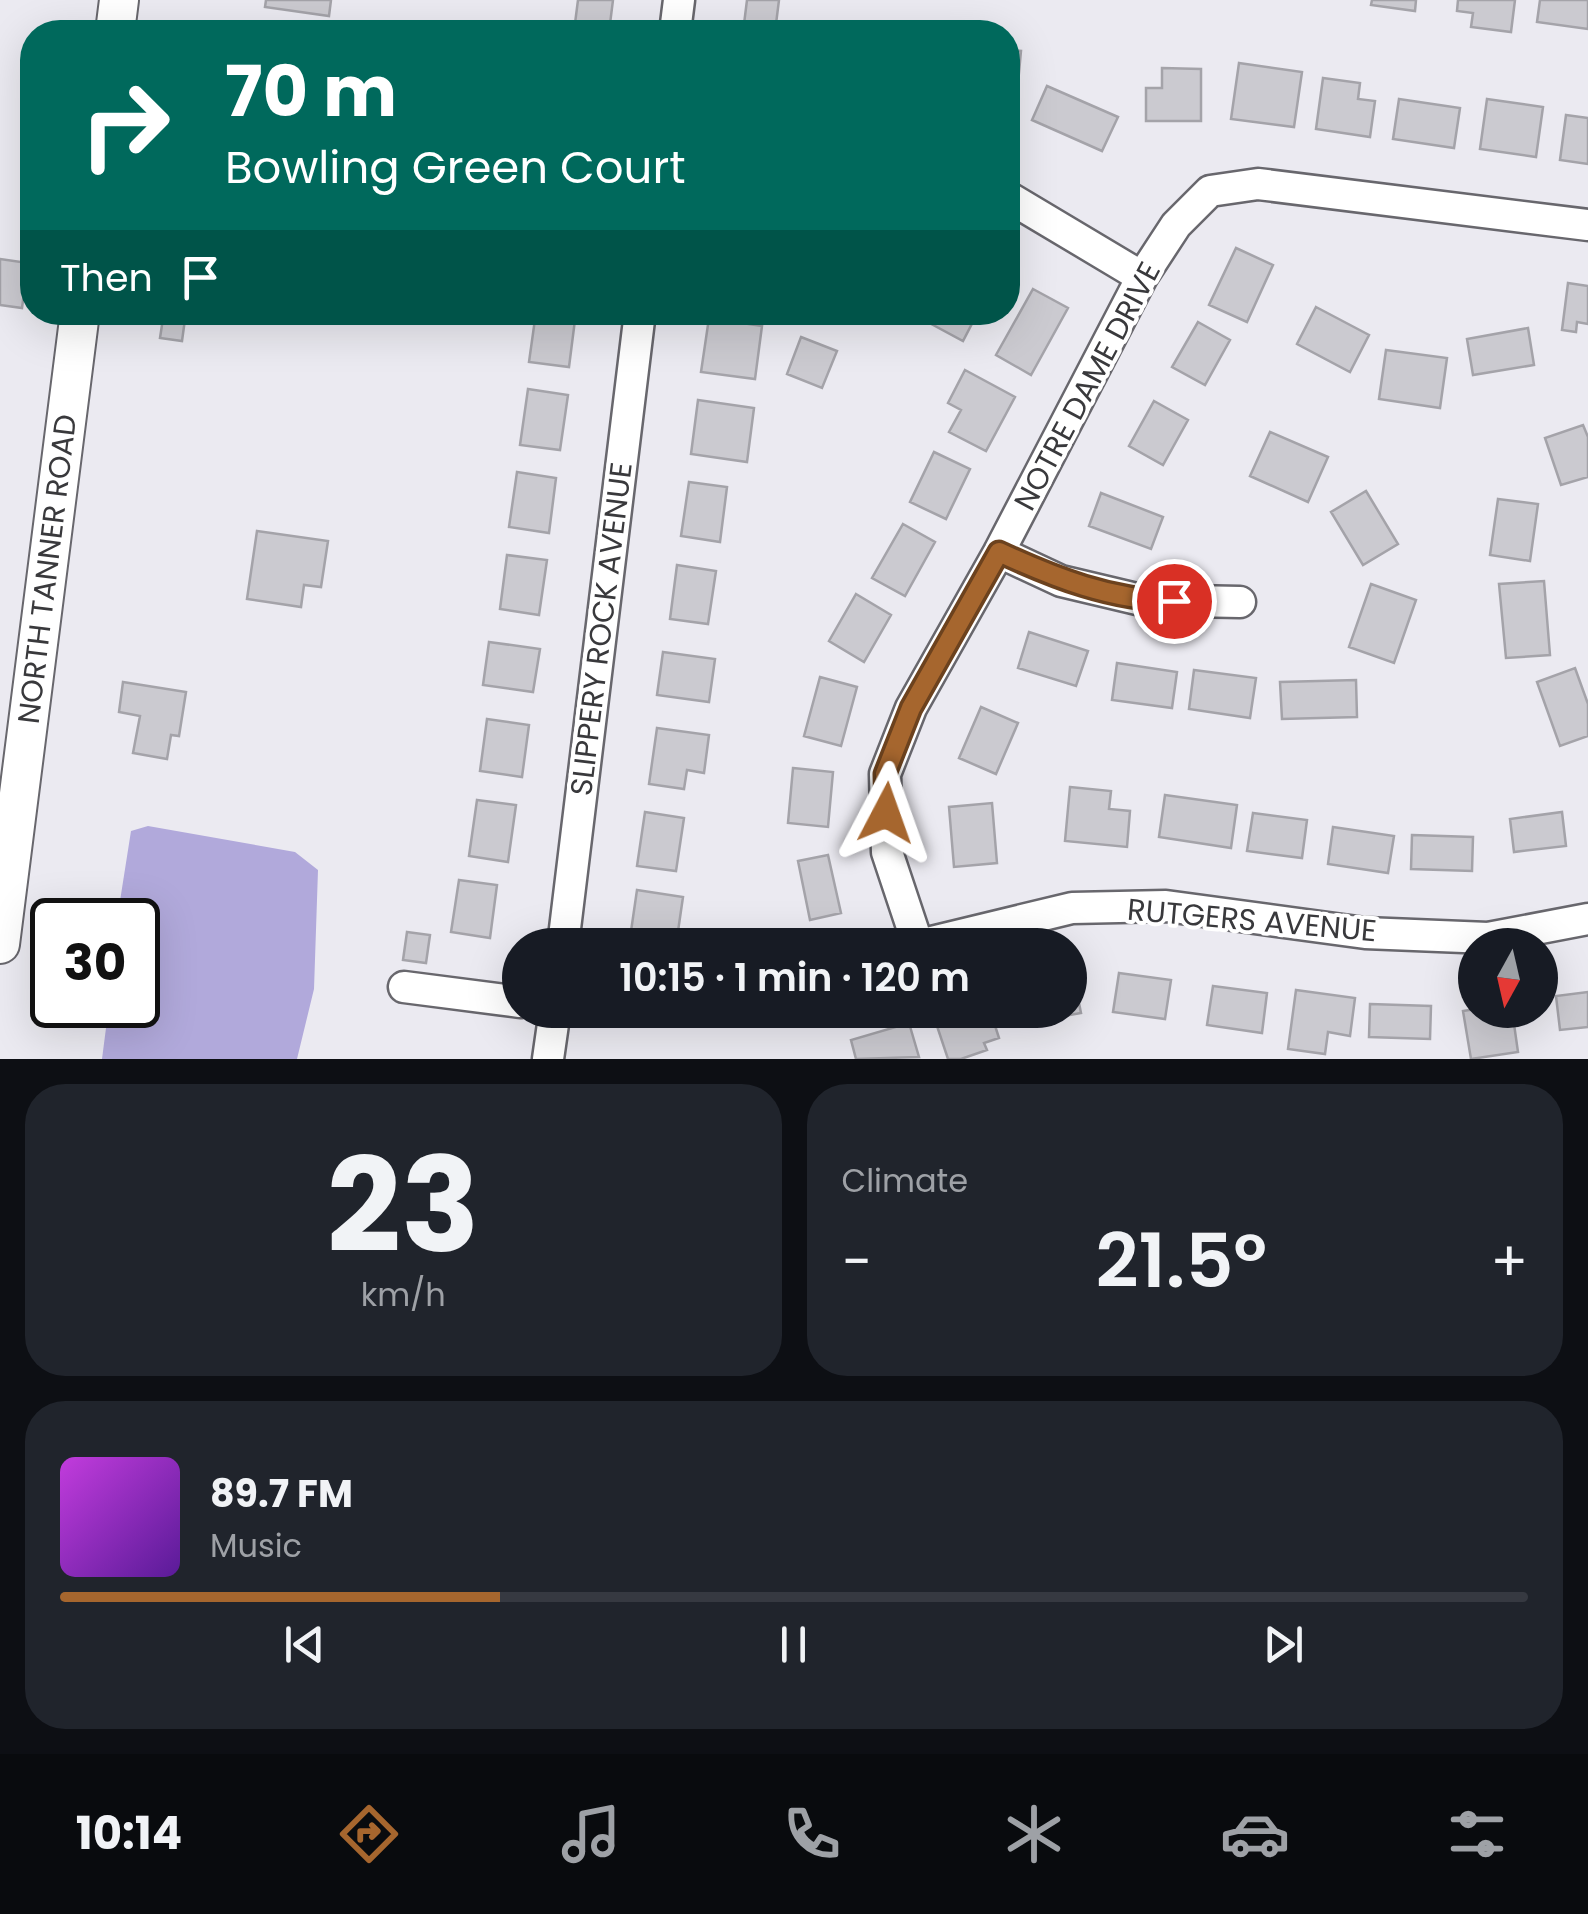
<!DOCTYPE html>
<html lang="en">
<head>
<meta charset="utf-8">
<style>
  :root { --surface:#171b24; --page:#20242c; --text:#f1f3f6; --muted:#9ea1a6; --line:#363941; --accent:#a6662e }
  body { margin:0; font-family:Poppins,sans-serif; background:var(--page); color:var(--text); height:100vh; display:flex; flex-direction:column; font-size:38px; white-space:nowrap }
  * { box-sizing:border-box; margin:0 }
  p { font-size:32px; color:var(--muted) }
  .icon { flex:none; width:55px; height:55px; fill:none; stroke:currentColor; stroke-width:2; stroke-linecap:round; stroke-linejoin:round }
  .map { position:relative; height:1059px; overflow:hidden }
  .panel { display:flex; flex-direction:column; gap:25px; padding:25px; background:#0d0f14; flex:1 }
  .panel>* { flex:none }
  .banner { position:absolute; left:20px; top:20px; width:1000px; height:305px; border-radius:40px; box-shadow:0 10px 40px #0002; background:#00695c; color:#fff; overflow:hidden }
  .needle { width:65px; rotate:188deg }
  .buttons { position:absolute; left:1458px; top:928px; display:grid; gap:20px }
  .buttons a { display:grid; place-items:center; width:100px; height:100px; border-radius:50%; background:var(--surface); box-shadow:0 10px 40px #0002; font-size:50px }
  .speed { position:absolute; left:30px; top:898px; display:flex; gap:20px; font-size:50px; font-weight:700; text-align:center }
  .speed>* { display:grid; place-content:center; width:130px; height:130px; border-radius:50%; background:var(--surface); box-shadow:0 10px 40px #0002; line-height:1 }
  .speed .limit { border:5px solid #111; border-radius:15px; background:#fff; color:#111 }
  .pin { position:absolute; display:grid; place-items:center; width:85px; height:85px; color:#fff; margin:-42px; border:5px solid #fff; border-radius:50%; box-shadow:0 2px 10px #0007 }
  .me { position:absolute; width:110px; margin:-55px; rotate:4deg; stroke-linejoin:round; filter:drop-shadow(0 0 8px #0008) }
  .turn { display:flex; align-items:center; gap:35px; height:210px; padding:0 40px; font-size:45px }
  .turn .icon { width:130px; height:130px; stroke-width:2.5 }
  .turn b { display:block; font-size:70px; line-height:85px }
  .then { display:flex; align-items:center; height:95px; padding:0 40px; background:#0003; gap:20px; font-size:38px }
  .big { font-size:75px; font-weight:600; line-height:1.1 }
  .panel .widget { flex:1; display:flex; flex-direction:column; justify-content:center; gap:15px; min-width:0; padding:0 35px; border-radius:40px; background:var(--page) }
  .panel .dial { align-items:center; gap:0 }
  .dial b { font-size:130px; line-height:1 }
  .song { display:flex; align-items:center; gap:30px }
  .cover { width:120px; height:120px; border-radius:15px; background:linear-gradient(135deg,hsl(290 70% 55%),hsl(270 70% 35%)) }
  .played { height:10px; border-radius:5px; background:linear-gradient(90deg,var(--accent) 30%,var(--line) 30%) }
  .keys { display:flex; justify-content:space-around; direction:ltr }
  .heat { display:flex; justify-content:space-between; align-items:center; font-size:55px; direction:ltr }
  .panel .tiles { flex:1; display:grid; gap:25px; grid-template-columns:1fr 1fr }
  .widget:last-child { grid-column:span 2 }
  .trip { position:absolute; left:502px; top:928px; width:585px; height:100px; border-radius:50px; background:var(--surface); box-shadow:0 10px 40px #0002; font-weight:600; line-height:100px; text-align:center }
  .tabs { display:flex; height:160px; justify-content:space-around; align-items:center; background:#090b0e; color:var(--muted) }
  .tabs .icon { width:70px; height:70px }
  .tabs .active { color:var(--accent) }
  .tabs b { font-size:45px; color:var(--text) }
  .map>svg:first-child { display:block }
</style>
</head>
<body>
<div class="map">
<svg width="1588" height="1059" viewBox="0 0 1588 1059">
  <rect width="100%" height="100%" fill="#ebeaf1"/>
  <!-- water -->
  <path fill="#b1a9db" d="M148 826 295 852 318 870 314 989 297 1059H102L109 1005H138V920H117L131 831Z"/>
  <!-- building -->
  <path fill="#cbcad0" stroke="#a4a3a9" stroke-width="2.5" d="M266 0H331L329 16 265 7Z
    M578 0H613L609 32 574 31Z
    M747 0H779L775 32H743Z
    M1372 0H1416L1415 11 1371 5Z
    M1458 0H1515L1511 32 1471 27 1473 13 1457 11Z
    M1540 0H1588V29L1537 22Z
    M1008 50 1021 51 1016 105H1008Z
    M1239 63 1302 72 1294 127 1231 119Z
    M1162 68 1201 69V121H1146V88H1162Z
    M1323 78 1360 83 1358 99 1375 101 1370 137 1316 129Z
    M1047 86 1118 117 1102 151 1032 120Z
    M1399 99 1460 108 1454 148 1393 139Z
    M1487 99 1543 107 1536 157 1480 149Z
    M1566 115 1588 118V164L1560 160Z
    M1236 248 1273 265 1247 322 1209 305Z
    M0 259 28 263 22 308 0 305Z
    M1568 283 1588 286V324L1577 322 1576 332 1562 330Z
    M1033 289 1068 308 1031 375 996 355Z
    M1316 307 1369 335 1350 372 1297 344Z
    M164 312H186L182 341 160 338Z
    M536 312H576L569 367 529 362Z
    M909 312H978L963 341Z
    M709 318 762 326 755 379 701 372Z
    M1198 322 1230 340 1205 385 1172 367Z
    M1528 328 1534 365 1473 375 1467 339Z
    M801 337 837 351 822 388 787 374Z
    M1386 350 1447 358 1440 408 1379 399Z
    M965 370 1015 397 986 451 949 432 961 410 948 403Z
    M528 389 568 395 560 450 520 445Z
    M698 400 754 408 747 462 691 454Z
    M1154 401 1188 420 1163 465 1129 446Z
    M1583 425 1588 437V477L1561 485 1545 438Z
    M1270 432 1328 457 1308 502 1250 476Z
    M934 452 970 469 946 519 910 502Z
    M517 472 556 478 549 533 509 527Z
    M689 482 727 487 720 542 681 536Z
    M1366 491 1398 544 1363 565 1331 512Z
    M1101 493 1163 517 1151 549 1089 526Z
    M1498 499 1538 504 1530 561 1490 555Z
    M903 524 935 542 905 596 872 578Z
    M257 531 328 541 321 587 304 585 301 607 247 599Z
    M507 555 547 560 539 615 500 609Z
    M677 565 716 571 708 624 670 619Z
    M1544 581 1550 655 1506 658 1499 584Z
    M1371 584 1416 600 1394 663 1349 647Z
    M856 594 891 615 864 662 829 641Z
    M1029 632 1088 651 1076 686 1018 668Z
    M489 642 540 649 533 692 483 685Z
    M663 652 715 659 709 702 657 695Z
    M1117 663 1177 672 1172 708 1112 700Z
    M1575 668 1588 704V736L1560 746 1537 682Z
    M1194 670 1256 678 1250 718 1189 709Z
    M820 677 857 687 841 746 804 736Z
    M1356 680 1357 717 1282 719 1280 682Z
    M123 682 186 692 179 736 171 735 167 759 133 753 140 716 119 712Z
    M981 707 1018 723 996 774 959 758Z
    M487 719 529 725 522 777 480 771Z
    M657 728 709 735 704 773 687 770 684 789 649 784Z
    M793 768 833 772 828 827 788 823Z
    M1070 787 1111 791 1109 809 1130 811 1127 847 1065 841Z
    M1165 795 1237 805 1231 848 1159 837Z
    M477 800 516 805 508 862 469 856Z
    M992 803 997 863 954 867 949 807Z
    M645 812 684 818 676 871 637 866Z
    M1562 812 1566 846 1514 852 1510 819Z
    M1253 813 1307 820 1302 858 1247 851Z
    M1333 827 1394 836 1388 873 1328 864Z
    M1412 835 1473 837 1472 871 1411 869Z
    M828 855 841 913 810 920 798 861Z
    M459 880 497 885 490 938 451 932Z
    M637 890 683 897 676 945H629Z
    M407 932 430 935 426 963 403 960Z
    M1119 973 1171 980 1165 1019 1113 1012Z
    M1070 978H1074L1081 1013 1019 1024 1017 1010H1070Z
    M1213 986 1267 993 1262 1033 1207 1025Z
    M1296 990 1355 998 1350 1036 1328 1032 1325 1054 1288 1049Z
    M1588 992V1027L1560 1030 1556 996Z
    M1370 1004 1431 1006 1430 1039 1369 1037Z
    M1475 1009 1512 1010 1518 1052 1471 1059 1463 1011Z
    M956 1010H990L999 1038 984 1043 987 1050 961 1059H948L934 1017Z
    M909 1023 919 1057 856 1059 851 1040Z"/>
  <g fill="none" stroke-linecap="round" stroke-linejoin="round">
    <defs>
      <path id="minor" d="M675 32 679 0
        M1008 197 1142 277
        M999 552 1061 581 1141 600 1240 602
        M563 945 640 312
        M918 945 887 852 885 774 911 708 999 552 1142 277 1176 225 1210 191 1258 184 1588 225
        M919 945 1072 908 1166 906 1365 933 1488 938 1588 919
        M404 987 520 1002
        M548 1059 555 1010"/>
      <path id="major" d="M115 32 119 0
        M0 944 80 312"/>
    </defs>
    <!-- minor casing -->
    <use href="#minor" stroke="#68676d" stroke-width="35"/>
    <!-- major casing -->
    <use href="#major" stroke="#68676d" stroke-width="42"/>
    <!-- minor -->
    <use href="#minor" stroke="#fff" stroke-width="30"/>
    <!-- major -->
    <use href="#major" stroke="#fff" stroke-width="38"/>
  </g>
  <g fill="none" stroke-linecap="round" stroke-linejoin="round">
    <defs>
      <path id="route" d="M886 813 885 774 911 708 999 552C1055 578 1111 600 1174 601"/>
    </defs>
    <!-- route casing -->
    <use href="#route" stroke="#6c421e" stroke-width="25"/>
    <!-- route -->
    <use href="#route" stroke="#a6662e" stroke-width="18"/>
  </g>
  <g text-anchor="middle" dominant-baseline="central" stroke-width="8" stroke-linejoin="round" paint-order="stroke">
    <!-- street labels -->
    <g font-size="30" fill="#39393c" stroke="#fff">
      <text transform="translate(1087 386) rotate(-62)">NOTRE DAME DRIVE</text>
      <text transform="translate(47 569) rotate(-83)">NORTH TANNER ROAD</text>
      <text transform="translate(601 629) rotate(-83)">SLIPPERY ROCK AVENUE</text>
      <text transform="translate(1252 920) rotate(5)">RUTGERS AVENUE</text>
    </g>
  </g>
</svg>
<div class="buttons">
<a><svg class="needle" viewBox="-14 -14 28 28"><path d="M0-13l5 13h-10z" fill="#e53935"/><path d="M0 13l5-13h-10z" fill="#9ea1a6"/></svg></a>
</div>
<div class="speed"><div class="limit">30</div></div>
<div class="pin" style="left:1174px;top:601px;background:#d93025"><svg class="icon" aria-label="arrive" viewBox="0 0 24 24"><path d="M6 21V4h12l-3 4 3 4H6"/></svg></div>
<svg class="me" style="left:886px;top:813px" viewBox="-20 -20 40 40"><path d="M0-17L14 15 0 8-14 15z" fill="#a6662e" stroke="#fff" stroke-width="4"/></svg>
<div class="trip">10:15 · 1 min · 120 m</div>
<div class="banner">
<div class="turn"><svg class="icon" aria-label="right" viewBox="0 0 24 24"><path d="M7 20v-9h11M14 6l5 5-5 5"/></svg><div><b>70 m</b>Bowling Green Court</div></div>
<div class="then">Then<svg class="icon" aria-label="arrive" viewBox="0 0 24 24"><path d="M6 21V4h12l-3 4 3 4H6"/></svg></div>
</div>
</div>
<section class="panel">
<div class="tiles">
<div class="widget dial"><b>23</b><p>km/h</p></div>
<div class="widget"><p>Climate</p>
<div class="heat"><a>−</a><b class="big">21.5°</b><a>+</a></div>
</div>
<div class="widget">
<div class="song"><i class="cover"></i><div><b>89.7 FM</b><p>Music</p></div></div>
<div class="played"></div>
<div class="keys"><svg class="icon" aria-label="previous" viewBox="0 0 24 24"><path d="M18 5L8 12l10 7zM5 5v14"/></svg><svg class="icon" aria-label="pause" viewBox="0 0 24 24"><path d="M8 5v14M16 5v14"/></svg><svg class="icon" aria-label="next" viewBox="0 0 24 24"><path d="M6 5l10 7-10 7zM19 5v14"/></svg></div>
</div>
</div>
</section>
<nav class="tabs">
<b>10:14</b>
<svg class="icon active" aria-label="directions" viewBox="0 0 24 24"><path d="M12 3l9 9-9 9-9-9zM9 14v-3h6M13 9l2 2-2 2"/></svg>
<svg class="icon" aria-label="music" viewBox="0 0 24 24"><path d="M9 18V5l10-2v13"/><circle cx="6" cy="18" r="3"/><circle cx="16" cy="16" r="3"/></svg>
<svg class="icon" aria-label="phone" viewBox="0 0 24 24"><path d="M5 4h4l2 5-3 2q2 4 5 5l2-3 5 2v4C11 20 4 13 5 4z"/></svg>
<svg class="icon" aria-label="climate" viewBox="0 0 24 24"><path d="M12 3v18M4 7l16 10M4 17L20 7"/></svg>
<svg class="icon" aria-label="car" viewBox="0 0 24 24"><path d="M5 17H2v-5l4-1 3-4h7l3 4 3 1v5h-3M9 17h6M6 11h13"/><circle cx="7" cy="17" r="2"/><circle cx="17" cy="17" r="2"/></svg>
<svg class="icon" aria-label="filters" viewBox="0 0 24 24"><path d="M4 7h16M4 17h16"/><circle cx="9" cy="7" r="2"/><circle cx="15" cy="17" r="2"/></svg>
</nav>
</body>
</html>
